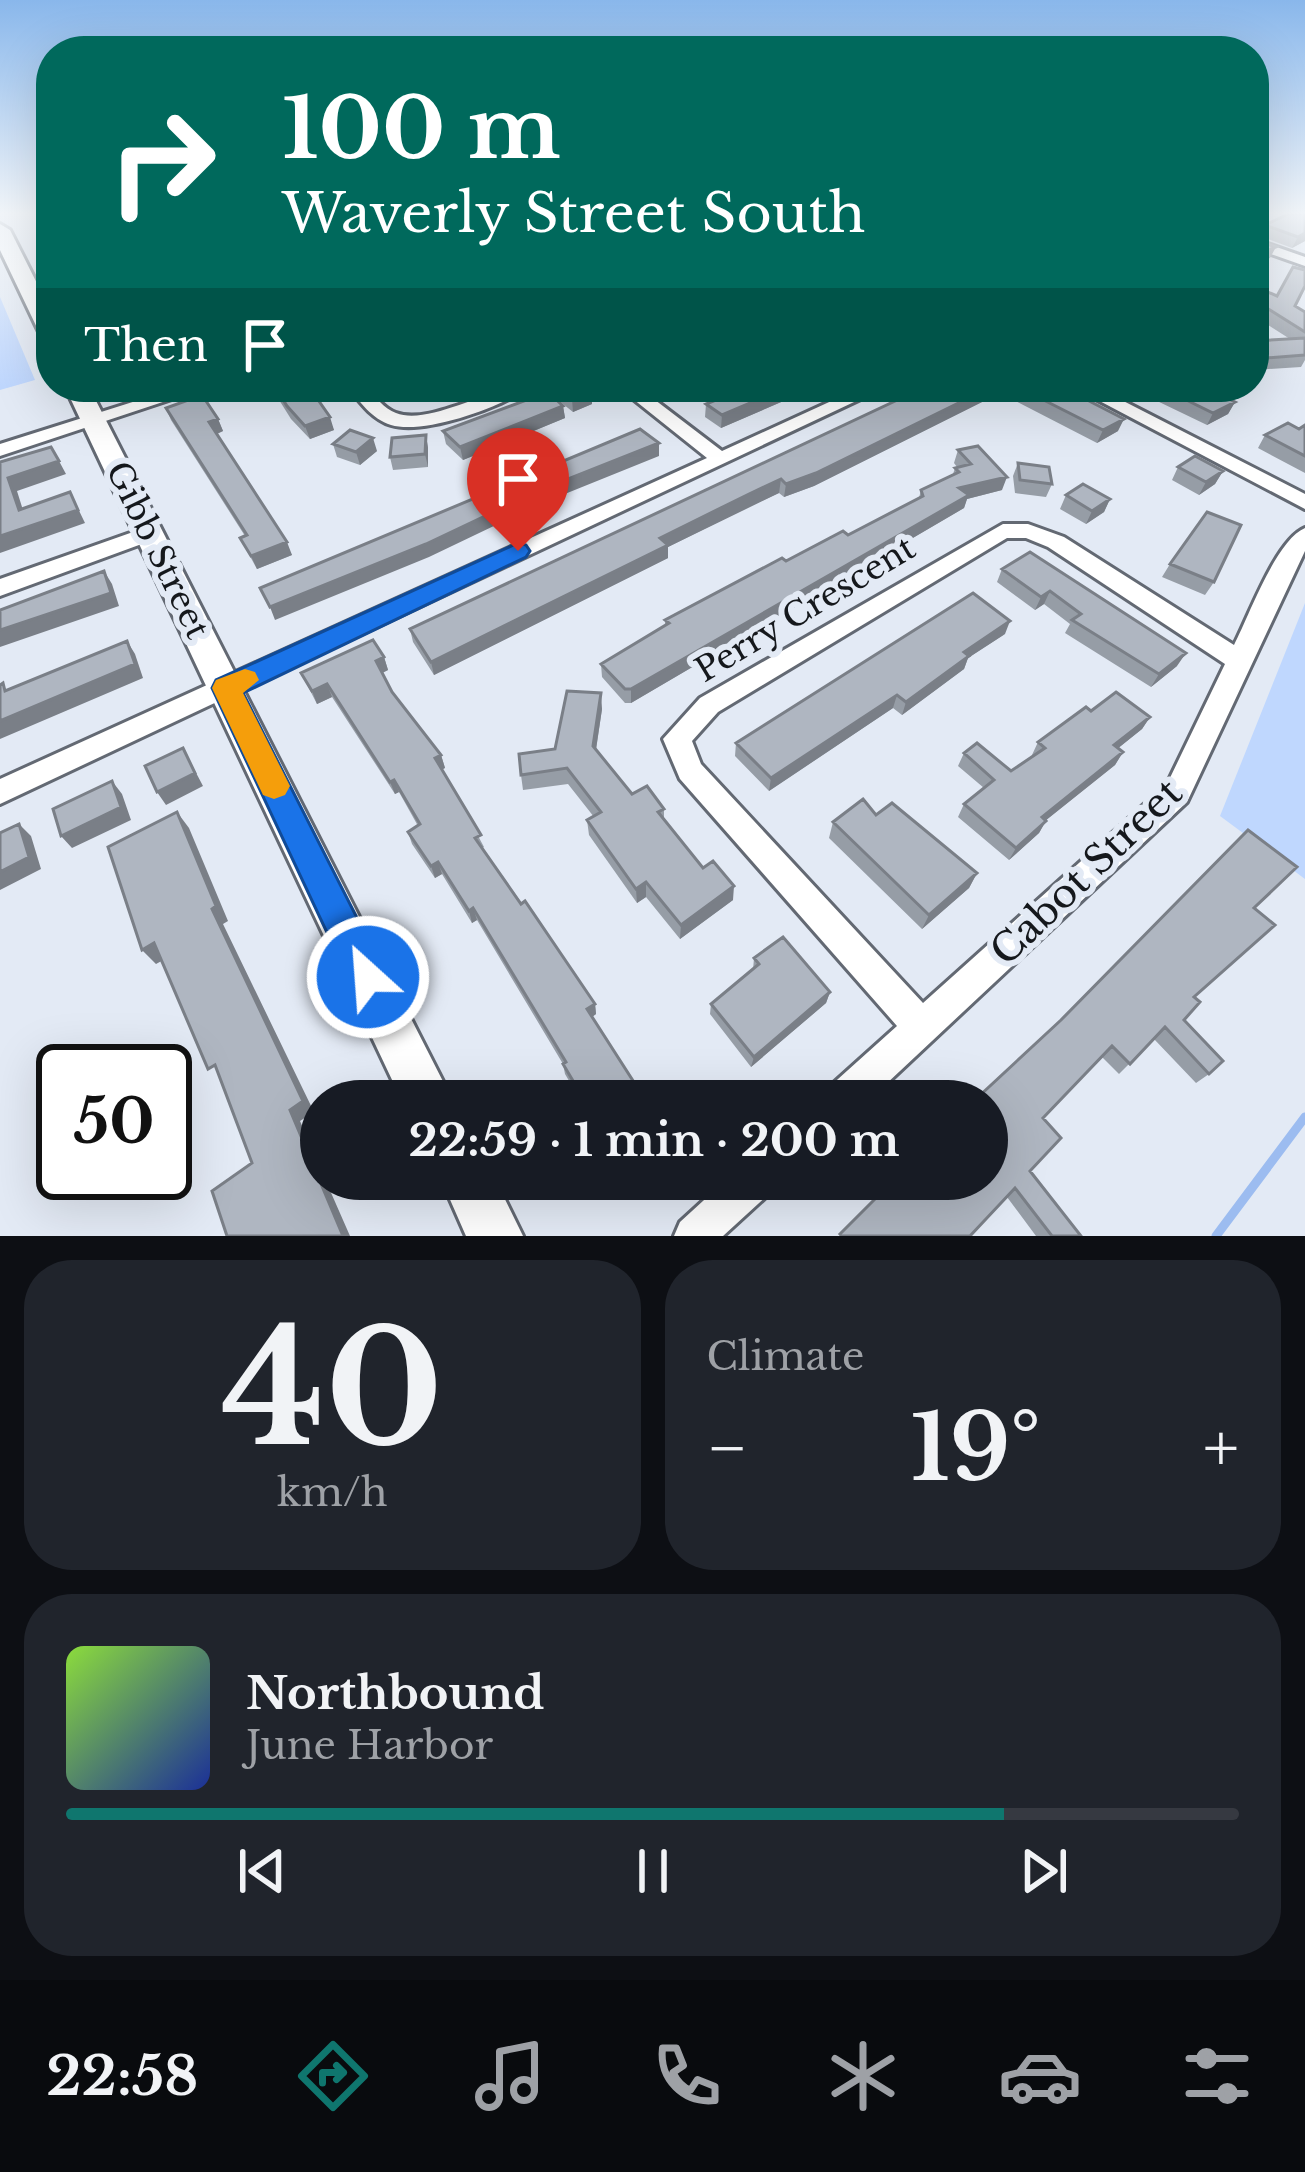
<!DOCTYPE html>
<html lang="en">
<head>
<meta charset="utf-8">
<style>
  :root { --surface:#171b24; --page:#20242c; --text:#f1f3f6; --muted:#9ea1a6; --line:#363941; --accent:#0f766e }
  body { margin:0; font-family:"Libre Baskerville",serif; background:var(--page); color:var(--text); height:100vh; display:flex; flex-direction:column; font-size:45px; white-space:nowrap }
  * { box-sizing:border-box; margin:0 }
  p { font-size:39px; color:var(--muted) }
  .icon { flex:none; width:66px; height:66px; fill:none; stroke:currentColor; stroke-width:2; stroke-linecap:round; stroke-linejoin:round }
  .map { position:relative; height:1236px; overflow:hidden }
  .side { display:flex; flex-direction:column; gap:24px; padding:24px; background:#0d0f14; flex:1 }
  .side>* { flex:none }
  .top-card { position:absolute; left:36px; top:36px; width:1233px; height:366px; border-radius:48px; box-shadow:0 12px 48px #0002; background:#00695c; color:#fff; overflow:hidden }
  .speed { position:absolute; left:36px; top:1044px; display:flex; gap:24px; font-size:60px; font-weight:700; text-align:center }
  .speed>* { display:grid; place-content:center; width:156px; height:156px; border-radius:50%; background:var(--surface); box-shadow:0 12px 48px #0002; line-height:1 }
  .speed .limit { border:6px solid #111; border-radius:18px; background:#fff; color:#111 }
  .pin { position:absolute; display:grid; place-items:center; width:102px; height:102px; color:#fff; margin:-123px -51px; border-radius:50% 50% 50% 0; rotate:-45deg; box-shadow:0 0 12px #0007 }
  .pin .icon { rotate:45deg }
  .me { position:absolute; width:132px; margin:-66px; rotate:334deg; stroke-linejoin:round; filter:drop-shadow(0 0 9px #0008) }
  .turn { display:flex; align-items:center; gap:42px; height:252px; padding:0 48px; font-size:54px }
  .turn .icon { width:156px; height:156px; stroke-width:2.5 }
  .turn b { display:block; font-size:84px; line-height:102px }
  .then { display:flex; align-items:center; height:114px; padding:0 48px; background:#0003; gap:24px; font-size:45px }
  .big { font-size:90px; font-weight:800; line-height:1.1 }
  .side .card { flex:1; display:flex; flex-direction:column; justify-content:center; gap:18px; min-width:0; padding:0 42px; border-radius:48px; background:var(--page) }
  .side .dial { align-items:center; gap:0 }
  .dial b { font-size:156px; line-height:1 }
  .song { display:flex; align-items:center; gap:36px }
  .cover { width:144px; height:144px; border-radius:18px; background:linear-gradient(135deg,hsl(90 70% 55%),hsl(230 70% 35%)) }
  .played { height:12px; border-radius:6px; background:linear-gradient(90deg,var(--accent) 80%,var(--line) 80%) }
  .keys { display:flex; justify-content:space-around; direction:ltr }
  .heat { display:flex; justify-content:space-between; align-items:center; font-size:66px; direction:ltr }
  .side .tiles { flex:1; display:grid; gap:24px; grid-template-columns:1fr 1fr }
  .card:last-child { grid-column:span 2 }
  .trip { position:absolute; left:300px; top:1080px; width:708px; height:120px; border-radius:60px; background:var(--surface); box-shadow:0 12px 48px #0002; font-weight:800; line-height:120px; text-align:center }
  .dock { display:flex; height:192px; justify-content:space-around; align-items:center; background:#090b0e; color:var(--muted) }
  .dock .icon { width:84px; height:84px }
  .dock .current { color:var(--accent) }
  .dock b { font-size:54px; color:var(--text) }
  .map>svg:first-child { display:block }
</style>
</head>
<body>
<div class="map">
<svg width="1305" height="1236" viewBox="0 0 1305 1236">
  <rect width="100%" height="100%" fill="#e3eaf5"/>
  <!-- green -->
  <path fill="#bfd7fe" d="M0 297 35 380 0 390Z
    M1305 603V879L1220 816Z"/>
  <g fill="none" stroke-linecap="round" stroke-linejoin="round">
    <!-- stream -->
    <path stroke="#9cbcf0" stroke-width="9" d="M1216 1236 1305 1117"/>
    <defs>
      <path id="minor" d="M1254 239 1305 257V266L1254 248Z
        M180 387H208L0 456V444Z
        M348 387H367C375 396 384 409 396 413 429 426 488 387 529 387 503 407 424 435 391 425 372 419 360 402 348 387Z
        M618 387H638L722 451 862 387H886L0 804V779L707 458Z
        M1073 387H1096L1305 494V509Z
        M1003 524H1028L1064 537 1234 645C1249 616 1276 540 1305 528V551L1187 802 868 1101H823L828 1088 897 1026 680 779 663 739 700 698ZM1007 538H1026L1048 547 1225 664 1167 784 923 1003 701 764 692 741 718 712Z
        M150 526 158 528 161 533 158 538 0 596V579Z
        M727 1179H775L770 1193 723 1236H674L680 1222Z"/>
      <path id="secondary" d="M0 224 10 230 51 311V341L40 334 0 250Z
        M65 387H89L453 1101H402Z
        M441 1179H495L523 1236H466Z"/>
    </defs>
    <!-- minor casing -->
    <use href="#minor" stroke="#636973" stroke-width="6"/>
    <!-- secondary casing -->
    <use href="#secondary" stroke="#636973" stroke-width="6"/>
    <!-- minor -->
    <use href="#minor" fill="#fff" fill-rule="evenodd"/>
    <!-- secondary -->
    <use href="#secondary" fill="#fff" fill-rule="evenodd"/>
  </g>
  <!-- wall -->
  <path fill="#969da6" d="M1288 214 1305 241 1292 248 1260 236 1265 225Z
    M1254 286 1305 312V360L1301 367 1254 370V341L1290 339 1254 316Z
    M271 387H309L334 430 310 439 291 419Z
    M557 387 592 404 573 412 558 400Z
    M736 387H816L721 428 705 417 706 404 736 392Z
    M925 387H1062L1118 431 1097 443 1000 393 814 486 784 497 779 493 748 507 668 547V558L434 675 413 642 410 629Z
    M1128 387H1203L1235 402 1228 414 1207 425Z
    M563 406 565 418 463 460 446 444 443 431Z
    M166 408 218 419 223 431 217 434 292 555 257 569 240 538 245 536 171 420Z
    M1305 425V473L1258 448 1265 435 1299 429Z
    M426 435 428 448V467L393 470 390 457Z
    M333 444 377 451 360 465 337 457Z
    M958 450 1002 490 967 499 964 508 631 703H625L602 677 601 664 665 625V620L786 561 848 535 919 498 921 490 953 474 955 468 957 467 954 463Z
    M1018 463 1052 484 1046 497 1015 493 1013 476Z
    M1178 467 1223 471 1215 484 1199 495 1172 480Z
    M1066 495 1110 499 1104 512 1086 524 1060 509Z
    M1030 552 1177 666 1151 687 1065 633 1070 624 1044 604 1035 610 997 582 1002 569Z
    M1170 564 1214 582 1205 595 1162 577Z
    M1005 634 968 658 964 669 902 715 893 708 769 791 735 756 736 743Z
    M384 657 388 670 382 673 392 692 441 755 445 768 442 769 484 847 482 848 595 1004 596 1014 592 1017 646 1101H581L565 1074 563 1064 477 920 472 923 442 874 435 878 412 844 408 832 418 826 399 792 395 794 332 697 317 704 301 673Z
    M602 709 596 750 632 794 664 809V819L703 868 733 900 680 939 646 897 637 903 589 835 587 820 594 817 568 784 523 790 521 775 555 749Z
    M1091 711 1150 717 1142 729 1118 748 1123 752 1115 765 1046 820 1039 833 1009 860 958 817 964 804 984 788 958 766 964 753 1011 771 1033 756 1032 755 1038 742Z
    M876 815 977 873 969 888 922 929 829 838 833 822Z
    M1254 908 1194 997 1184 1020 1209 1074 1196 1083 1154 1039 1119 1074 1102 1057 1043 1118 1030 1171 1081 1236H1036L1007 1197 970 1236H839L895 1179 987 1101H974L1061 1020Z
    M754 958 830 992 826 1003 751 1067 710 1014 711 1004 753 970Z"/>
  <!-- shaded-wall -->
  <path fill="#7a7f87" d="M1305 233V241L1292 248 1298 237Z
    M1276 247 1270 258 1254 265V256Z
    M788 387H816L721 428 722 415Z
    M991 387H1002L1000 393 814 486 784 497 786 484Z
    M592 391V404L573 412 572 399Z
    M1235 402 1228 414 1207 425 1213 413Z
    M563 406 565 418 463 460 460 447Z
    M330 417 334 430 310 439 305 426Z
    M218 419 223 431 214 435 209 422Z
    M1124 419 1118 431 1097 443 1103 430Z
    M426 435 428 448V467L425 454Z
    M373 438 377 451 360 465 356 452Z
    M659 443V456L540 504 429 557 275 620 270 607 538 491Z
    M59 461 66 474 17 491 27 523 19 510 8 478Z
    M1223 471 1215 484 1199 495 1206 482Z
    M1007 477 1002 490 967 499 964 508 631 703V689L959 488Z
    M781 479 779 493 668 547V558L434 675 431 662 660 538Z
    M70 492 85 523 0 553V536Z
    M1110 499 1104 512 1086 524 1092 511Z
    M287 542 292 555 257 569 251 556Z
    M104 571 112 584 119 606 0 647V630Z
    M1050 591 1044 604 1035 610 1041 597Z
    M1010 621 1005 634 968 658 964 669 902 715 906 702 964 652Z
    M127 641 135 654 143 678 0 739V721Z
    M1186 653 1177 666 1151 687 1159 674Z
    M384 657 388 670 380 674 376 661Z
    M327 684 332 697 317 704 312 691Z
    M601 693 602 709 594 762 593 746Z
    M897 695 893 708 769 791 771 778Z
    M1150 717 1142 729 1106 758 1114 745Z
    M183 748 203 786 166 805 157 792Z
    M1123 752 1115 765 1035 829 1042 817Z
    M441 755 445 768 439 771 435 758Z
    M394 780 399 792 395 794 390 782Z
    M112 781 122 794 131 820 72 848 61 836Z
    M177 812 189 828 228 921 223 924 314 1112 300 1121 321 1169V1179H325L350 1236H343L290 1110 212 909Z
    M1046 821 1039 833 1009 860 1016 848Z
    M19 824 31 836 41 869 0 890V872Z
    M438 862 442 874 435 878 431 866Z
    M977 873 969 888 922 929 929 915Z
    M646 882V897L637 903 636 889Z
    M734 886 733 900 680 939 681 925Z
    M473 908 477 920 472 923 469 911Z
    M154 943 167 958 156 964 142 950Z
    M830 992 826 1003 751 1067 754 1057Z
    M595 1004 596 1014 589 1019 587 1009Z
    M625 1179H634L614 1196V1189Z"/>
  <!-- building -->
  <path fill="#afb6c1" stroke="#7a7f87" stroke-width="3" d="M1288 214H1305V233L1298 237 1265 225Z
    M1254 232 1258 241 1276 247 1254 256Z
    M1293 267 1305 270V286L1295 306 1305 312V332L1254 300V286L1277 296Z
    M1305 338V355L1254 359V341Z
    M275 387H309L330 417 305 426 287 406Z
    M557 387H586L592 391 572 399Z
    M736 387H788L722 415 706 404 740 390Z
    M925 387H991L816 473 786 484 781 479 749 494 660 538 668 545 431 662 410 629Z
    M1018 387H1062L1124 419 1103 430Z
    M1160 387H1203L1235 402 1213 413Z
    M548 392 563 406 460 447 443 431Z
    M202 395 218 419 209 422 287 542 251 556 240 538 247 535 166 408Z
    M1288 423 1299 429 1305 425V456L1265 435Z
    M640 429 659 443 538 491 426 544 270 607 260 588Z
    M350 430 373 438 356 452 333 444Z
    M426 435 425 454 390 457 392 438Z
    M978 446 1007 477 959 488 969 495 631 689H625L601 664 669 623 665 620 782 558 786 561 843 531 848 535 923 496 921 490 959 472 955 468 971 464 958 450Z
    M51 447 59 461 8 478 19 510 70 492 78 510 0 536V462Z
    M1195 456 1223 471 1206 482 1178 467Z
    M1018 463 1049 467 1052 484 1020 480Z
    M1083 484 1110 499 1092 511 1066 495Z
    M1207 512 1241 525 1214 582 1170 564Z
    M1030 552 1186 653 1159 674 1072 620 1081 614 1050 591 1041 597 1002 569Z
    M104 571 111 593 0 630V610Z
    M973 593 1010 621 964 652 969 656 906 702 897 695 771 778 736 743Z
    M373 640 384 657 376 661 392 692 441 755 435 758 481 835 475 838 521 904 525 901 595 1004 587 1009 646 1101H585L563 1064 566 1062 473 908 469 911 438 862 431 866 408 832 420 824 394 780 390 782 327 684 312 691 301 673Z
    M127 641 135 664 0 721V685L3 683 5 691Z
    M567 691 601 693 593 746 632 794 647 786 664 809 658 812 703 868 713 861 734 886 681 925 646 882 636 889 587 820 601 812 567 768 521 775 519 754 555 749Z
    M1116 692 1150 717 1114 745 1123 752 1042 817 1046 821 1016 848 964 804 994 780 964 753 977 743 1011 771 1045 748 1038 742 1086 707 1091 711Z
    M183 748 195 773 157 792 145 766Z
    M112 781 121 807 61 836 53 809Z
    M863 799 876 815 892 803 977 873 929 915 833 822Z
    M177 812 216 906 212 909 303 1101 290 1110 343 1236H227L212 1191 252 1163 215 1065 208 1069 154 943 142 950 108 847Z
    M19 824 29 857 0 872V833Z
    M1248 830 1297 867 1254 908 1275 925 1194 997 1200 1002 1184 1020 1223 1061 1209 1074 1165 1027 1130 1064 1112 1046 1043 1118 1061 1138 1030 1171 1081 1236H1052L1015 1188 970 1236H842L840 1234 895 1179H987V1101H978L976 1099 1061 1020Z
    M783 937 830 992 754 1057 711 1004 759 964 754 958Z
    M666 1086 677 1101H648Z
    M608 1179H625L614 1189Z"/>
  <!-- sky -->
  <linearGradient id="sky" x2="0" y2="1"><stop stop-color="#89b7eb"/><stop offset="0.55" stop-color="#f2f6fa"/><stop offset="1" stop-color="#f2f6fa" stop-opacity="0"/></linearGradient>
  <rect width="1305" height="387" fill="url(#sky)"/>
  <!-- route -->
  <path fill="#1a73e8" stroke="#114b97" stroke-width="3" d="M518 543 526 545 530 551 526 557 243 693 387 977 381 990 368 996 354 990 212 688 216 680Z"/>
  <!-- slow -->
  <path fill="#f59e0b" d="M245 669 255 672 259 680 243 693 290 786 285 795 274 799 263 795 212 688 216 680Z"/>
  <g text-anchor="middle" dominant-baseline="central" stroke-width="12" stroke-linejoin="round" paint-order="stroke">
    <!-- street labels -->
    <g font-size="33" fill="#15181c" stroke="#e3eaf5">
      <text transform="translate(158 550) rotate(64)">Gibb Street</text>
      <text transform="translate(805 609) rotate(-31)">Perry Crescent</text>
    </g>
    <!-- near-street labels -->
    <g font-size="39" fill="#15181c" stroke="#e3eaf5">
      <text transform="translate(1086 872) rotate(-44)">Cabot Street</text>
    </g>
  </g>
</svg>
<div class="speed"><div class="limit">50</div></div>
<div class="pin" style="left:518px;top:551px;background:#d93025"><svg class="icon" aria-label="arrive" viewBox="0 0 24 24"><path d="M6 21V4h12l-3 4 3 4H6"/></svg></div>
<svg class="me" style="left:368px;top:977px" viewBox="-20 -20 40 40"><circle r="17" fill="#1a73e8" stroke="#fff" stroke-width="3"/><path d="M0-11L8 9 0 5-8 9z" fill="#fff"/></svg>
<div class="trip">22:59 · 1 min · 200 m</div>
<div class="top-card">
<div class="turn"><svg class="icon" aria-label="right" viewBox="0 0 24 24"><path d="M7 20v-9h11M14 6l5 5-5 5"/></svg><div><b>100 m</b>Waverly Street South</div></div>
<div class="then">Then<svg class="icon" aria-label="arrive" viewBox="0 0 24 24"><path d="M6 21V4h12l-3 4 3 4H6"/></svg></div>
</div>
</div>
<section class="side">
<div class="tiles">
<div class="card dial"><b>40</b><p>km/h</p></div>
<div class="card"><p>Climate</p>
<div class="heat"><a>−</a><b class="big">19°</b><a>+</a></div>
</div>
<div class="card">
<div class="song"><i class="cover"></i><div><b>Northbound</b><p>June Harbor</p></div></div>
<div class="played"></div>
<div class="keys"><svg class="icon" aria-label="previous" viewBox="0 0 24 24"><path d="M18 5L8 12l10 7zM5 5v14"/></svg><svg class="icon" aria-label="pause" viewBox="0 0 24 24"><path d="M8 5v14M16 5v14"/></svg><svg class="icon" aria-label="next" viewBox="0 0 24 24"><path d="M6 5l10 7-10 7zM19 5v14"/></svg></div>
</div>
</div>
</section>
<nav class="dock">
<b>22:58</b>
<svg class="icon current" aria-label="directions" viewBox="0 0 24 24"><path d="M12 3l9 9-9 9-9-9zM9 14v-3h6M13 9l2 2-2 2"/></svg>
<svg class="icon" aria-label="music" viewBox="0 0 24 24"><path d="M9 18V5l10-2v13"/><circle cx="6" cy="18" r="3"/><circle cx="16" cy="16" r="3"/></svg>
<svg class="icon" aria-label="phone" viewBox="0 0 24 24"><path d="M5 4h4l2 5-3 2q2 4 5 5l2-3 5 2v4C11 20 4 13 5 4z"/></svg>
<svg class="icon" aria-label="climate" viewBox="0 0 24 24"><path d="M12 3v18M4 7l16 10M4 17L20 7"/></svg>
<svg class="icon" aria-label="car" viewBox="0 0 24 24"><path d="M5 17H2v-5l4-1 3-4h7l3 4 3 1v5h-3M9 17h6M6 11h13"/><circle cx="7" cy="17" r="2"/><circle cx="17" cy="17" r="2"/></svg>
<svg class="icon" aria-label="filters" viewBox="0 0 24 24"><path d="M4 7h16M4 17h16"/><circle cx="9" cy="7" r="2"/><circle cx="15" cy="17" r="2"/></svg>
</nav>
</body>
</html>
